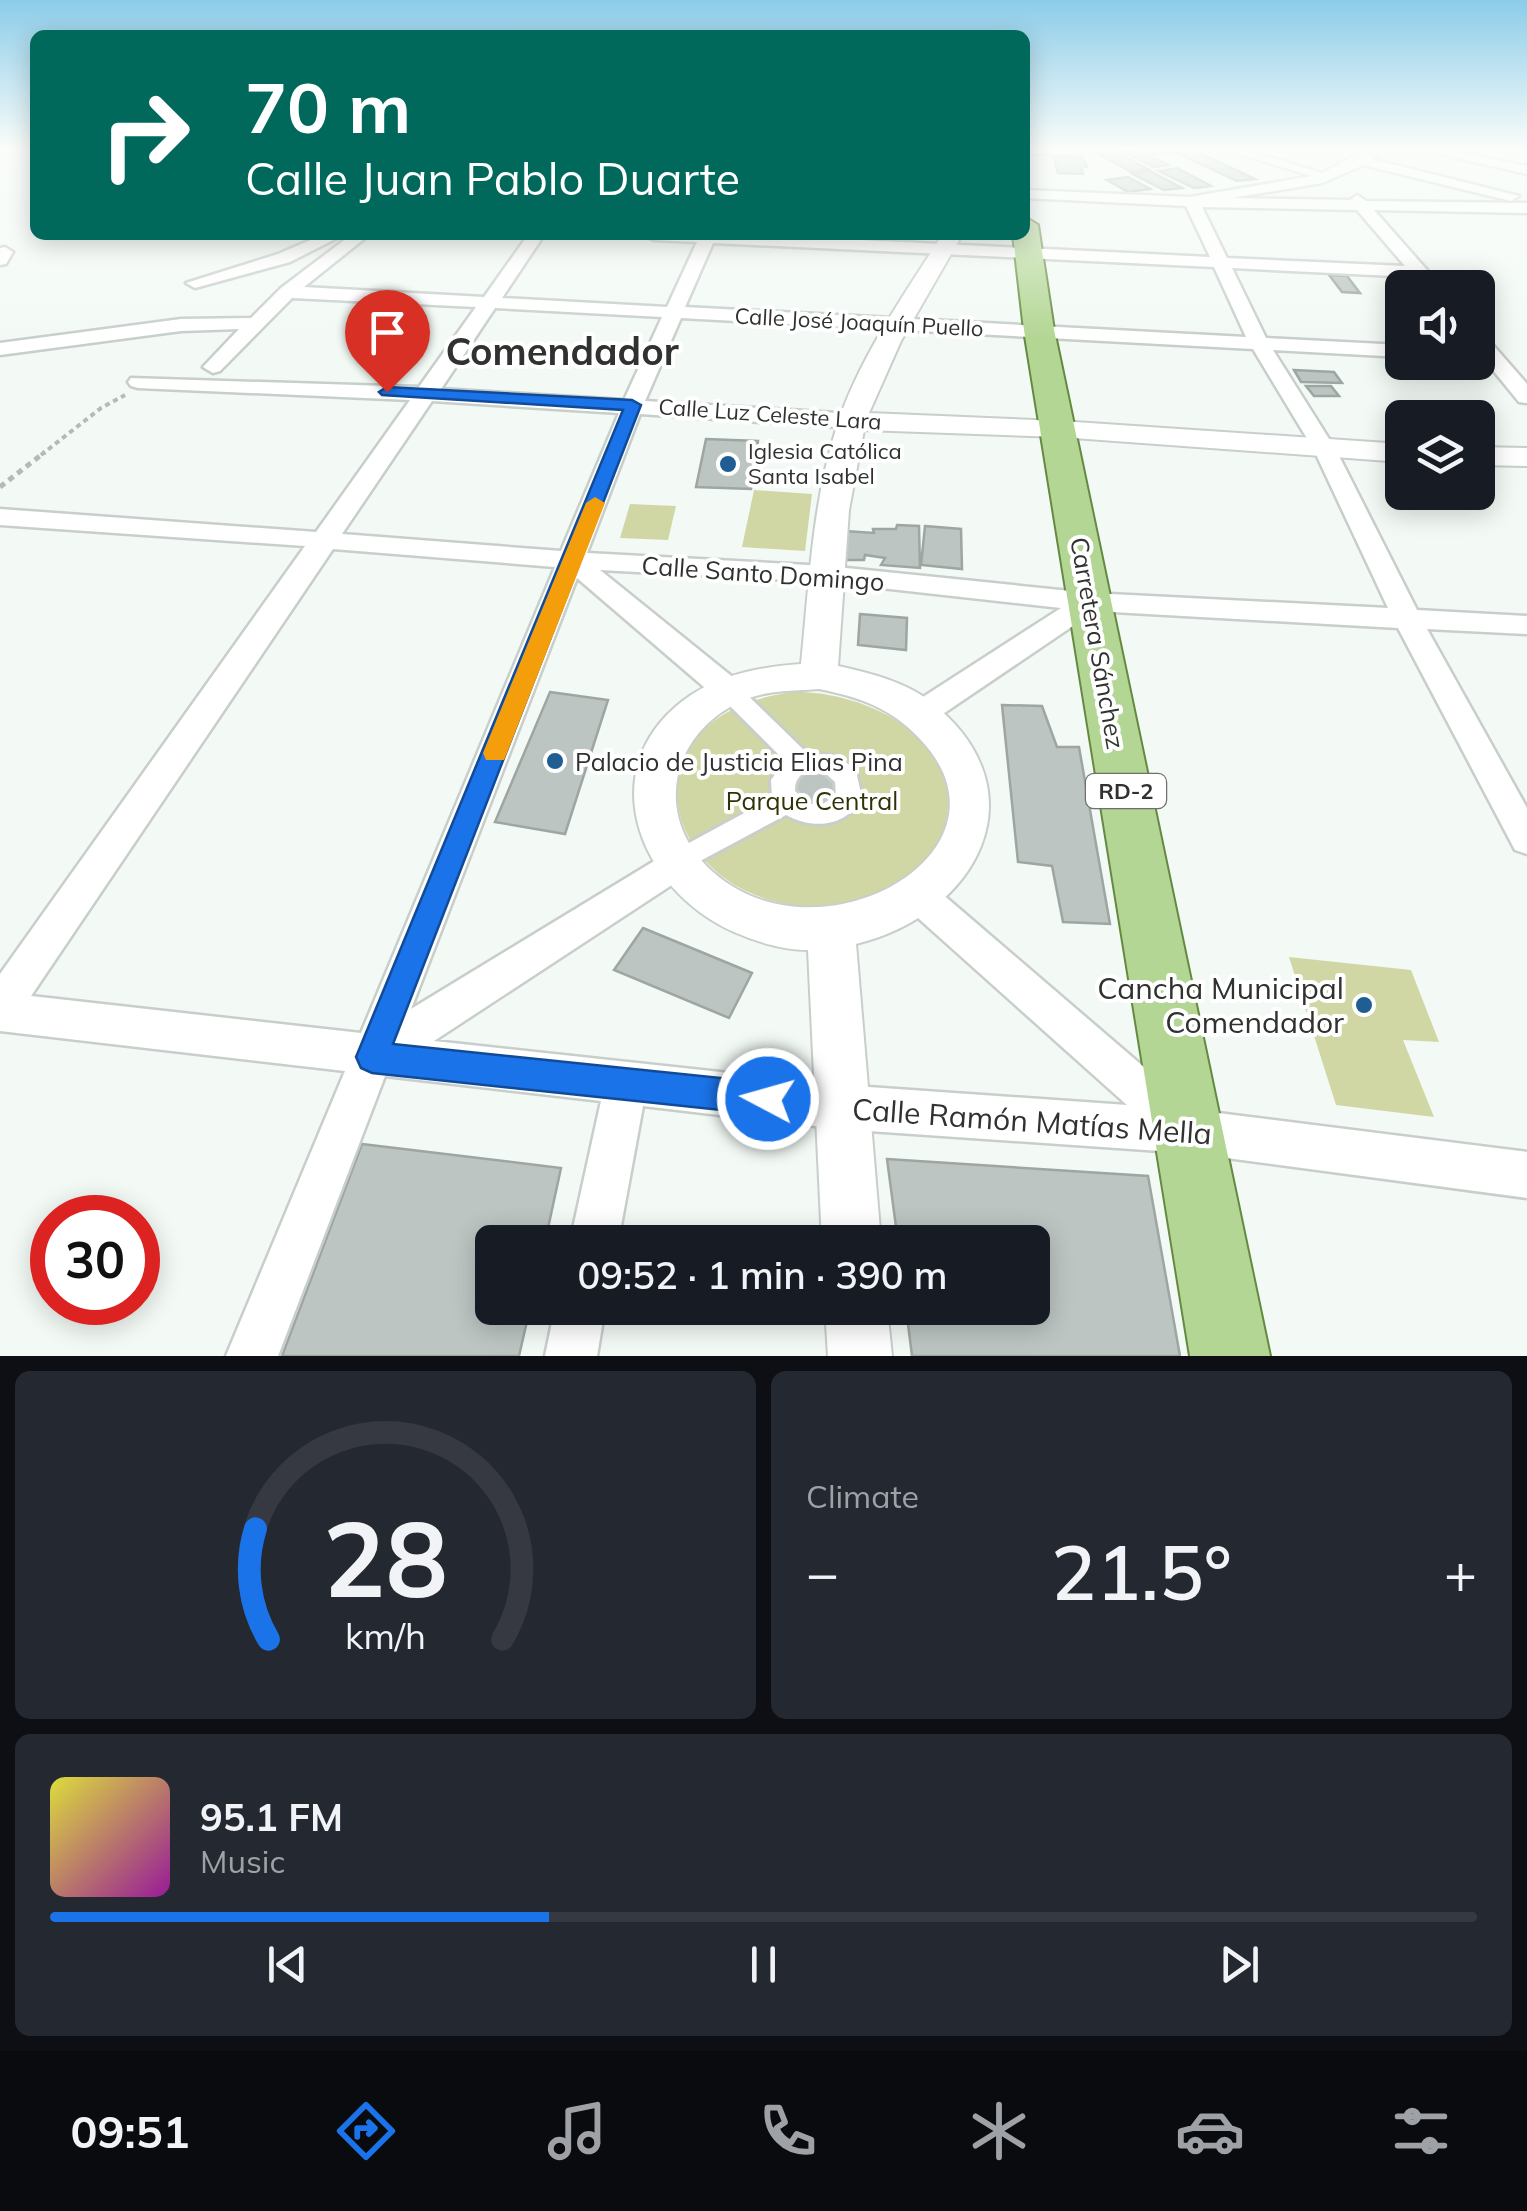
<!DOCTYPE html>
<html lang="en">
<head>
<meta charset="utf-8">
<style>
  :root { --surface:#171b24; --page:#242831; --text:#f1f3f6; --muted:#9ea1a6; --line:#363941; --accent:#1a73e8 }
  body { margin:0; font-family:Mulish,sans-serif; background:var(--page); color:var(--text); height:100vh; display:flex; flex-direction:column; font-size:38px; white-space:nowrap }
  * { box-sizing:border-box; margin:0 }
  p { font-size:32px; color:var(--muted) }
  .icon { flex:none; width:55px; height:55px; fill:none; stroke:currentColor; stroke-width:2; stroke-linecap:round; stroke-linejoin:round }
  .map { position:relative; height:1356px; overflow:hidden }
  .side { display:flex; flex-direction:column; gap:15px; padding:15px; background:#0d0f14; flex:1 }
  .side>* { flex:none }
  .banner { position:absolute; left:30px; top:30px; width:1000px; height:210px; border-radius:15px; box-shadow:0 5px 25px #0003; background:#00695c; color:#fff; overflow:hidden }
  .controls { position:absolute; left:1385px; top:270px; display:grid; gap:20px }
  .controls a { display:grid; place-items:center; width:110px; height:110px; border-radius:15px; background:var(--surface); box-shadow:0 5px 25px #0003; font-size:50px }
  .speed { position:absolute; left:30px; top:1195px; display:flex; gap:20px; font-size:50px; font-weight:700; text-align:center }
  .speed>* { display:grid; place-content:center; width:130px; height:130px; border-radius:50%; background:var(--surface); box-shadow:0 5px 25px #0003; line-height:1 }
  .speed .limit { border:15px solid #d22; background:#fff; color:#111 }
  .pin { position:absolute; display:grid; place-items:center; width:85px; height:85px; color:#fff; margin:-102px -42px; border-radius:50% 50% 50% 0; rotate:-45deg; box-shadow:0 0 10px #0007 }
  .pin .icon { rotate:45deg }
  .me { position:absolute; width:110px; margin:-55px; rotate:276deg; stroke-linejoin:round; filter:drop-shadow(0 0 8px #0008) }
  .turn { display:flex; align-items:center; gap:35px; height:210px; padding:0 50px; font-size:45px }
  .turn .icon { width:130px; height:130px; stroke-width:2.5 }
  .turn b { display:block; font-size:70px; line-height:85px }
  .big { font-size:75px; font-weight:600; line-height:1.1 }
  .side .tile { flex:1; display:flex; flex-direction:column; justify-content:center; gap:15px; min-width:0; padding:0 35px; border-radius:15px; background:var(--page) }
  .side .dial { align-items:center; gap:0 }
  .dial svg { height:260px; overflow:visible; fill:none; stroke:var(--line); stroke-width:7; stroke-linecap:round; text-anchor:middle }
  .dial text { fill:var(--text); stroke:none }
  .song { display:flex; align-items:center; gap:30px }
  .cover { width:120px; height:120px; border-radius:15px; background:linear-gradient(135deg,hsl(60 70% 55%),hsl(300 70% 35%)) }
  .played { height:10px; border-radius:5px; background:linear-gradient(90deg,var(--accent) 35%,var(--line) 35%) }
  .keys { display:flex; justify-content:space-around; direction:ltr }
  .heat { display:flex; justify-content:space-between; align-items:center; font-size:55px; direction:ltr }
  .side .tiles { flex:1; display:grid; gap:15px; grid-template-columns:1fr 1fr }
  .tile:last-child { grid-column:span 2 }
  .trip { position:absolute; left:475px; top:1225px; width:575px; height:100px; border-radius:15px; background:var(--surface); box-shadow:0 5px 25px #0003; font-weight:600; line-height:100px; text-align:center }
  .dock { display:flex; height:160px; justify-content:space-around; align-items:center; background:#090b0e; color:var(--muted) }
  .dock .icon { width:70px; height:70px }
  .dock .active { color:var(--accent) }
  .dock b { font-size:45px; color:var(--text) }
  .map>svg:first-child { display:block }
</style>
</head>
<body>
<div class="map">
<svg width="1527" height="1356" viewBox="0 0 1527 1356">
  <rect width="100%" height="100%" fill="#f3faf5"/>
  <!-- green -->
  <path fill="#d1d6a5" d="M754 490 812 494 805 551 742 547Z
    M630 504 676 506 668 540 620 538Z
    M793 692C867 690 975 743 942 834 933 858 914 876 891 887 878 893 863 902 849 904 668 932 600 717 793 692Z
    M1289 957 1411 970 1439 1042 1403 1040 1434 1117 1336 1105Z"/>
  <!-- building -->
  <path fill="#bcc5c2" stroke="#9da6a2" stroke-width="2.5" d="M1155 148H1189L1255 179 1237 181 1175 152 1148 155 1168 165 1154 167 1124 152Z
    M1116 152 1148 169 1131 172 1099 154Z
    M1053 156 1083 157 1087 167H1081L1083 174 1058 173Z
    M1177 168 1211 186 1194 188 1159 171Z
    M1150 171 1182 188 1164 190 1133 174Z
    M1128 177 1150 189 1128 192 1107 180Z
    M1329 275 1347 276 1360 293 1342 292Z
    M1294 370 1334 372 1342 383 1301 382Z
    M1306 386H1331L1339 396H1314Z
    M706 439 758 441 751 489 696 487Z
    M897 525 919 526 920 568 881 565 885 558 865 555 864 560H844L846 531 874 533 873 529H896Z
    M925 526 961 529 962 569 921 565Z
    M860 614 907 618 906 650 858 645Z
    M550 692 608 700 565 834 495 822Z
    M1002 705 1042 706 1057 747H1079L1110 924 1063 922 1052 866 1018 862Z
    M808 770H828L840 783V797L825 807 804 805 794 795 793 779Z
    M643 928 752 973 729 1018 614 970Z
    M362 1144 561 1168 545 1242H492V1308H530L519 1356H282Z
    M887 1159 1148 1176 1180 1356H912L906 1308H1032V1242H898Z"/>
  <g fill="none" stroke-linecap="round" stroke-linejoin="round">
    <defs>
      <path id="pedestrian" d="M729 683 737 685 807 753 840 757 856 771 862 798C846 827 813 830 786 815L674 875 665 872 661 864 665 856 772 798 771 780 785 761 721 697 718 691ZM807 771 824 772 835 782 836 795 823 804H809L795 791C795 781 798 776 807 771Z"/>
      <path id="minor" d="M1025 148H1088L1081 152 1025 154Z
        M1220 148H1241L1322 173 1369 148H1385L1372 159 1519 196 1511 201 1363 165 1322 183 1232 198 1350 200 1357 195 1366 201 1527 203V213L1374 210 1434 278 1437 282 1428 287 1414 277 1232 268 1266 338 1402 345V357L1273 350 1336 450 1417 610 1527 616V634L1427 629 1527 808V854L1515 850 1398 628 1095 611 931 722 920 725 909 722 904 714 909 706 1061 608 827 582 600 570 740 683 744 691 740 699 729 702 718 699 577 578 411 1009 674 849 687 853 692 864 687 875 434 1041 840 1085 1127 1105 908 909 903 898 908 887 921 882 934 887 1194 1110 1527 1152V1198L1189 1153 840 1129 643 1106 618 1242H570L601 1101 385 1076 278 1356H226L345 1071 0 1031V974L305 546 0 525V509L316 532 410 400 138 388 131 386 128 382 131 378 419 387 476 307 292 298 220 371 213 373 203 367 239 329 181 331 0 355V343L181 319 251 318 281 288 351 235H369L304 287 484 297 528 235H544L502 298 667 307 697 242 653 240 645 235H755L1210 257 1186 206 1025 198V190L1190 197 1312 176ZM1202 207 1357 210 1405 266 1227 258ZM713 243 1214 267 1246 337 685 307ZM495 308 662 317 624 400 441 389ZM681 318 1253 349 1314 450 1388 608 1090 593 827 566 587 553 640 414 853 428 864 421 853 414 645 401ZM432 401 619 413 561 551 342 534ZM333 549 555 567 361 1033 31 996Z
        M1413 148H1439L1527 166V174Z
        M322 235H343L290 262 195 288 186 283 278 254Z
        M5 247 13 252 6 264 0 265V248Z
        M1478 334 1485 336 1527 384V403L1519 402 1478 352Z
        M555 1308H605L597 1356H545Z"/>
      <path id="tertiary" d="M942 235H962L901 341 869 413 1060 421 1402 444V462L1060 437 864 430 849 510 838 666C870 673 906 682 931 702 1044 791 977 915 856 944L881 1242H822L808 950C783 950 757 942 734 932 637 889 589 764 691 695 724 673 763 667 801 664 809 586 812 505 836 429 858 359 903 297 942 235ZM819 689C859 697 891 708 919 738 1028 850 821 968 713 872 651 817 670 732 744 700 767 690 795 691 819 689Z
        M1478 447 1527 448V466L1478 465Z
        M825 1308H887L892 1356H828Z"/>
      <path id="primary" d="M1025 217 1038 225 1054 330 1270 1356H1190L1024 330 1013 235H1025Z"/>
    </defs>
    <!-- pedestrian casing -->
    <use href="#pedestrian" stroke="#c8cfca" stroke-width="6"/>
    <!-- minor casing -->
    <use href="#minor" stroke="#c8cfca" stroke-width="5"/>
    <!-- tertiary casing -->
    <use href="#tertiary" stroke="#c8cfca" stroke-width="4"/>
    <!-- primary casing -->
    <use href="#primary" stroke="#648a42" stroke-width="4"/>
    <!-- path-far1 -->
    <path stroke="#b5bab6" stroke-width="4" stroke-dasharray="5 4" stroke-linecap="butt" d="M41 455 101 408 125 395"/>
    <!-- path -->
    <path stroke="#b5bab6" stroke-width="5" stroke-dasharray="6 5" stroke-linecap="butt" d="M0 487 45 452"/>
    <!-- pedestrian -->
    <use href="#pedestrian" fill="#fff" fill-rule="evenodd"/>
    <!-- minor -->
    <use href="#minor" fill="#fff" fill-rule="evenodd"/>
    <!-- tertiary -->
    <use href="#tertiary" fill="#fff" fill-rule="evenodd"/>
    <!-- primary -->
    <use href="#primary" fill="#b3d694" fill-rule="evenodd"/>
  </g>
  <!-- sky -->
  <linearGradient id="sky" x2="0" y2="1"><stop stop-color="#8ccce9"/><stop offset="0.44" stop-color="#fafdfa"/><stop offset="1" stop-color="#fafdfa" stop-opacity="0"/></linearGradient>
  <rect width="1527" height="338" fill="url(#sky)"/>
  <!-- route -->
  <path fill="#1a73e8" stroke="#114b97" stroke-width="2.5" d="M387 387 632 400 641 405 393 1044 768 1083 780 1087 785 1099 780 1111 768 1115 372 1073 361 1068 356 1057 623 410 382 395 379 392Z"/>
  <!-- slow -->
  <path fill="#f59e0b" d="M595 497 605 503 507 753 504 760H486L483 753 586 503Z"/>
  <!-- markers -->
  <g fill="#205d93" stroke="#fff" stroke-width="4">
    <circle cx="728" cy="464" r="10"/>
    <circle cx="555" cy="761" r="10"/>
    <circle cx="1364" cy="1005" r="10"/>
  </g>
  <g text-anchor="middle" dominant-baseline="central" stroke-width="8" stroke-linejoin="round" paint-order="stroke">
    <!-- far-street labels -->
    <g font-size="22" fill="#2f322f" stroke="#fff">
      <text transform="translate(859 322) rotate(3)">Calle José Joaquín Puello</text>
      <text transform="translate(770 414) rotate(4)">Calle Luz Celeste Lara</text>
    </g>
    <!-- far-poi labels -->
    <g font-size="22" fill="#2f322f" stroke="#fff" text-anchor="start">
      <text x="748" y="451">Iglesia Católica<tspan x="748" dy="25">Santa Isabel</tspan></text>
    </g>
    <!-- shield labels -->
    <rect fill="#fff" stroke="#6d706d" stroke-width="2.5" x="1086" y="774" width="80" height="34" rx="8"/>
    <g font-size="22" font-weight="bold" fill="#2f322f">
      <text x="1126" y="791">RD-2</text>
    </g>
    <!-- street labels -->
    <g font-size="25" fill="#2f322f" stroke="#fff">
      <text transform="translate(763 573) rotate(4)">Calle Santo Domingo</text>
      <text transform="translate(1098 643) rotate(80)">Carretera Sánchez</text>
    </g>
    <!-- poi labels -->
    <g font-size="25" fill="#2f322f" stroke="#fff" text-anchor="start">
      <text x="575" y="761">Palacio de Justicia Elias Pina</text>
    </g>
    <!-- park labels -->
    <g font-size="25" fill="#303306" stroke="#fff">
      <text x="812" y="800">Parque Central</text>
    </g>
    <!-- near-poi labels -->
    <g font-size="30" fill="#2f322f" stroke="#fff" text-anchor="end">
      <text x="1344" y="988">Cancha Municipal<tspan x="1344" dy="34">Comendador</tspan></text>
    </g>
    <!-- near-street labels -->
    <g font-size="30" fill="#2f322f" stroke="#fff">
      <text transform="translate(1032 1121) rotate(4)">Calle Ramón Matías Mella</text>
    </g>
    <!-- far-town labels -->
    <g font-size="38" font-weight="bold" fill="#2f322f" stroke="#fff">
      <text x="562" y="351">Comendador</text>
    </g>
  </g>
</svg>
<div class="controls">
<a><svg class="icon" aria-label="sound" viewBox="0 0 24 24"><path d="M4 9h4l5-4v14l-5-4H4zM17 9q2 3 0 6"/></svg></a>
<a><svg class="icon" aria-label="layers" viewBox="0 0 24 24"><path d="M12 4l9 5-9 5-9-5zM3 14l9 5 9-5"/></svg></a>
</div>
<div class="speed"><div class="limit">30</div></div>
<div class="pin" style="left:387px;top:392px;background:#d93025"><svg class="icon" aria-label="arrive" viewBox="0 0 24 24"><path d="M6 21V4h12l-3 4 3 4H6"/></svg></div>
<svg class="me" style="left:768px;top:1099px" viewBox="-20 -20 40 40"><circle r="17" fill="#1a73e8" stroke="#fff" stroke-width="3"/><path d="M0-11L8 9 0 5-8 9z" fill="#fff"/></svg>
<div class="trip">09:52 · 1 min · 390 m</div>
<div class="banner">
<div class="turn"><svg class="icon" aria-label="right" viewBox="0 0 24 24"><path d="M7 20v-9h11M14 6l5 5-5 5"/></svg><div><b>70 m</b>Calle Juan Pablo Duarte</div></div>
</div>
</div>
<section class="side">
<div class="tiles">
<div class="tile dial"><svg viewBox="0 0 100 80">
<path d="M14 69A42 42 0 1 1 86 69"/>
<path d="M14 69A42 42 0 0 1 10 35" stroke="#1a73e8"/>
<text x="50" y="56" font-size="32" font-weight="700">28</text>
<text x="50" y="72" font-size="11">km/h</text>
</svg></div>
<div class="tile"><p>Climate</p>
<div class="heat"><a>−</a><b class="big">21.5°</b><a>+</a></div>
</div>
<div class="tile">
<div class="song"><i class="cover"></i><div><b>95.1 FM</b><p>Music</p></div></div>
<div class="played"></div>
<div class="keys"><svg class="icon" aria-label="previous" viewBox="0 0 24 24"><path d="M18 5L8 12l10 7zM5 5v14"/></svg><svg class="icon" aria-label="pause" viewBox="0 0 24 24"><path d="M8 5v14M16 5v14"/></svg><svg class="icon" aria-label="next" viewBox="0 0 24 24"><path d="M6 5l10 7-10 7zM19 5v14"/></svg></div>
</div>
</div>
</section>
<nav class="dock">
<b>09:51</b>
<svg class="icon active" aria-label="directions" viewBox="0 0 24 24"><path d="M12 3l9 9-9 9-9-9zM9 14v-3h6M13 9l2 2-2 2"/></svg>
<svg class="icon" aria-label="music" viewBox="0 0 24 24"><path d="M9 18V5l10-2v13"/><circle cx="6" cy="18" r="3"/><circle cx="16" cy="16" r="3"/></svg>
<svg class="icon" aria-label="phone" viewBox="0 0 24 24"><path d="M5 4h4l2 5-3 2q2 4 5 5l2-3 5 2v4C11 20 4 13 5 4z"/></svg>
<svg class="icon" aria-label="climate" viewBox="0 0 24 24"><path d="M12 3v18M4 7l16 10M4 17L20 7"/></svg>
<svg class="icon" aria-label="car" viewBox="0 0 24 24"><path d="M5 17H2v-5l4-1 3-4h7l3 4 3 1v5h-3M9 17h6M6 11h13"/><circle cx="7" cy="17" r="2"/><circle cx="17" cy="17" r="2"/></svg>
<svg class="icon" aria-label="filters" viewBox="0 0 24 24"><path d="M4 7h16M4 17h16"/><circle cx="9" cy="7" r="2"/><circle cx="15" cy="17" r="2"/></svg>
</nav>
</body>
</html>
